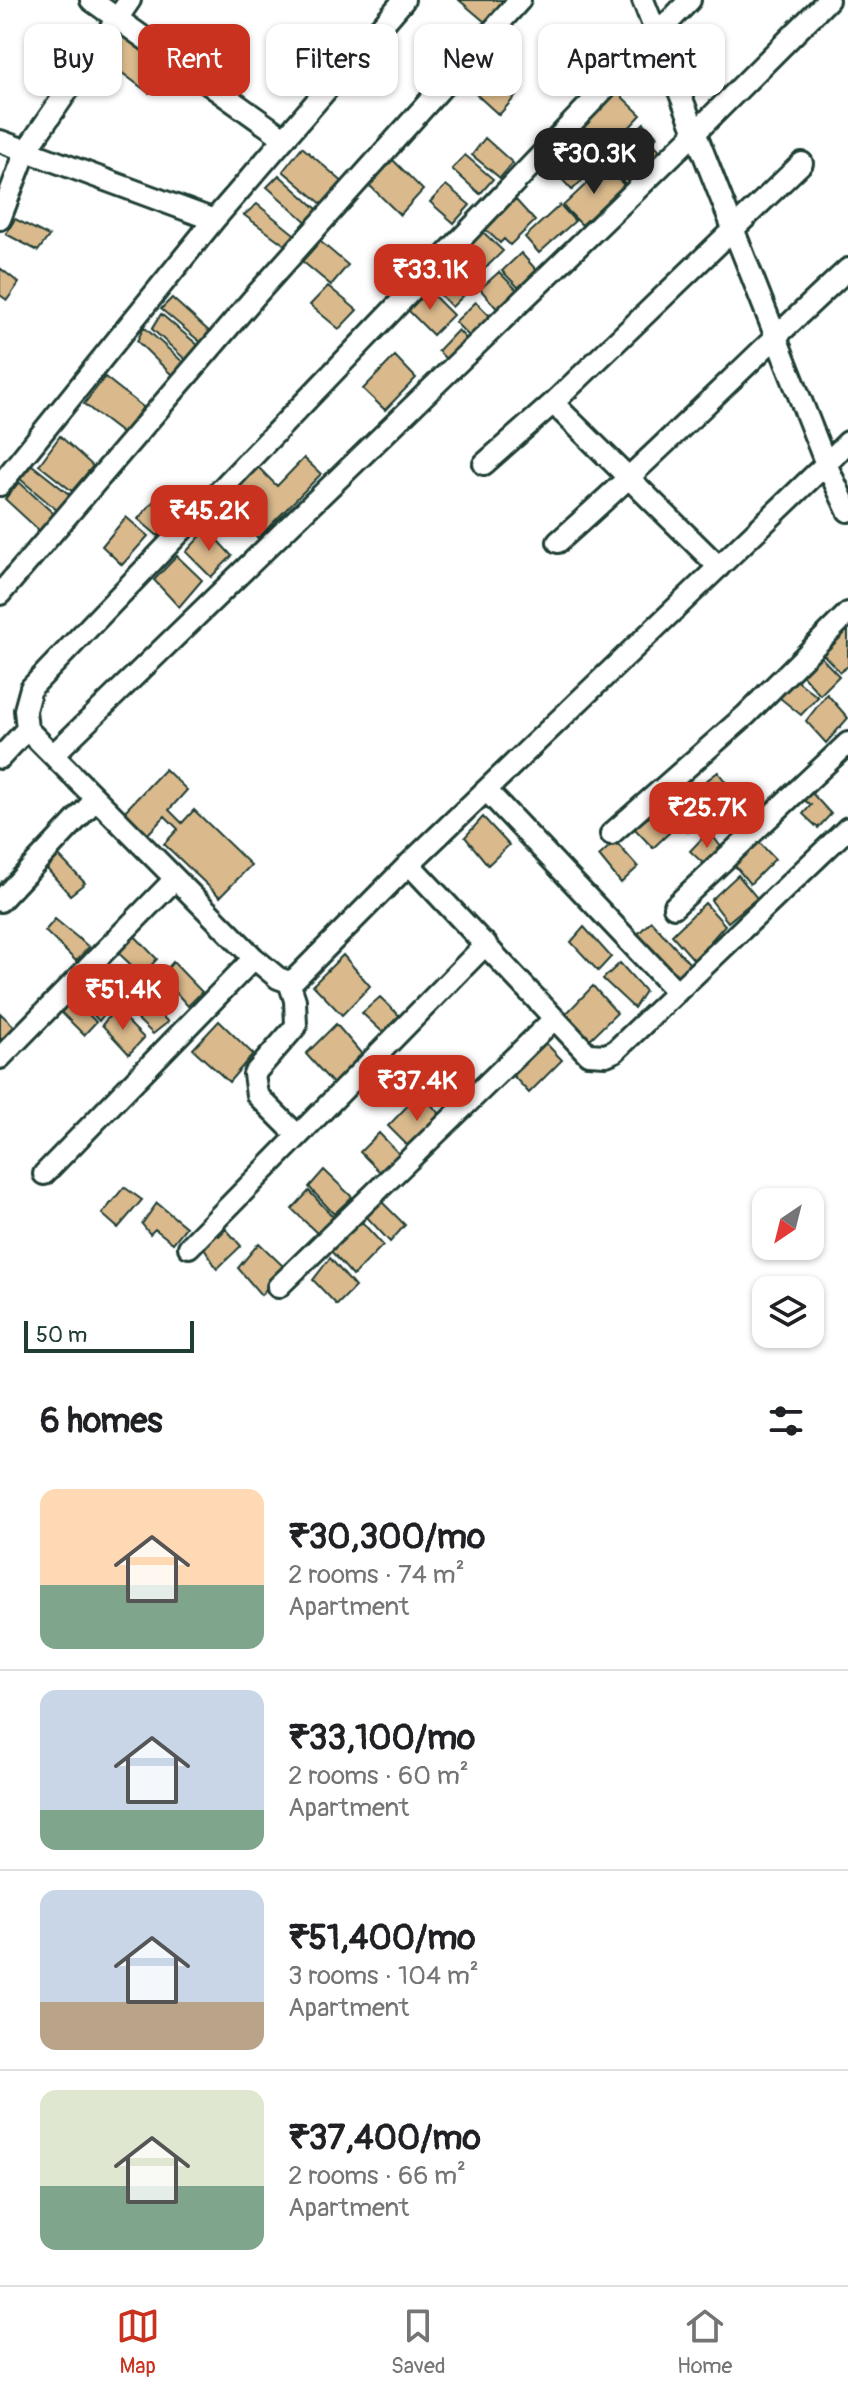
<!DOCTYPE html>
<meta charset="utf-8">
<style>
body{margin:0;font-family:Pangolin,sans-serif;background:#f2f2f2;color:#202124;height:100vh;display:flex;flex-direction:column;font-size:30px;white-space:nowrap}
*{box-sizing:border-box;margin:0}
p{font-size:26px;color:#757577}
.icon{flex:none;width:44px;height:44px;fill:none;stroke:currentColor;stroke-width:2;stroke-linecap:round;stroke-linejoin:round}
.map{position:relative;height:1373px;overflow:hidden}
.sheet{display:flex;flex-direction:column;background:#fff;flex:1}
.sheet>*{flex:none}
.guide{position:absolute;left:24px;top:24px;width:800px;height:72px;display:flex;gap:16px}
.needle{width:52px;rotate:215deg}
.tools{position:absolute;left:752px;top:1188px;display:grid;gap:16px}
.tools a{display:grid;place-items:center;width:72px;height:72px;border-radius:16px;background:#fff;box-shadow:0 2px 6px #0004;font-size:40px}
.scale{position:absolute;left:24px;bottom:20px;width:170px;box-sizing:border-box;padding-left:8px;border:4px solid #1f3d34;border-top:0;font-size:22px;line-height:28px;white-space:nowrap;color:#1f3d34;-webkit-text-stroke:6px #fff;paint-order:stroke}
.price{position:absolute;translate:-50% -68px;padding:0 18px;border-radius:16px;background:#c8321e;color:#fff;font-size:26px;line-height:52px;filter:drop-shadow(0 2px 4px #0008)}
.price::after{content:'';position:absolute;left:50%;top:48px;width:24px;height:18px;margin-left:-12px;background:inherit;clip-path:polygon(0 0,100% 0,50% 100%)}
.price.selected{background:#222;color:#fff}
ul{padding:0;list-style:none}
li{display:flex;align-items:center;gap:24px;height:200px;padding:0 40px}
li+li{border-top:2px solid #e0e0e0}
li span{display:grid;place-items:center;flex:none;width:224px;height:160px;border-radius:16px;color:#555}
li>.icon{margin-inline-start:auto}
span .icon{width:96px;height:96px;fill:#fffc;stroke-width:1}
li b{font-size:34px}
h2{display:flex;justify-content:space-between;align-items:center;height:96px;padding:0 40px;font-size:34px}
.chip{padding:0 28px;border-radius:16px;background:#fff;box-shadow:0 2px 6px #0004;font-size:28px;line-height:72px}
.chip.selected{background:#c8321e;color:#fff}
.dock{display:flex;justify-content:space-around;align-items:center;height:112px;border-top:2px solid #e0e0e0;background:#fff;font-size:22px;color:#757577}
.dock a{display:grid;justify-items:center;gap:4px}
.dock .selected{color:#c8321e}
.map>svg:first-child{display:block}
.building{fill:#daba8d;stroke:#1f3d34;stroke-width:2}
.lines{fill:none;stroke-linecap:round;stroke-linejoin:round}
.minor-casing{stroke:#1f3d34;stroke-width:26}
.minor{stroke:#fff;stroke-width:20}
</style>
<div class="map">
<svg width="848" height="1373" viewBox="0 0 848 1373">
<rect width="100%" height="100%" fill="#fff"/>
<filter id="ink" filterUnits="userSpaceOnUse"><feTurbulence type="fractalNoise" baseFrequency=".0125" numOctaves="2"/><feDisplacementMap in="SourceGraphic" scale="16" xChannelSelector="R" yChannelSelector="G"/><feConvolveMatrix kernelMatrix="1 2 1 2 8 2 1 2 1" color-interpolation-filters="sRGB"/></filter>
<g filter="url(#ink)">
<path class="building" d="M459 0H503L485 22Z
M124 31 171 66 149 93 105 60Z
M479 48 522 89 499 115 456 76Z
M617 92 641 115 608 150 583 127Z
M644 123 657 136 652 142 666 157 632 191 604 162Z
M578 130 605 159 572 190 545 161Z
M485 138 513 163 500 178 472 155Z
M302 147 345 184 324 206 283 171Z
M465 155 493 179 480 194 452 169Z
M389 156 423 190 400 215 366 182Z
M605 166 624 185 582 225 563 206Z
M279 175 318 210 310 225 267 187Z
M446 185 470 205 454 223 430 202Z
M515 199 535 221 510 245 504 239 500 243 484 228Z
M257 204 299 238 289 248 244 215Z
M560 205 575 221 539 253 525 237Z
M15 219 49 236 38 251 6 234Z
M483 232 503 251 473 280 454 261Z
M315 237 348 265 331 285 297 257Z
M521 253 539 273 521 290 502 271Z
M451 265 473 286 452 307 431 285Z
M0 268 19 283 7 300 0 295Z
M499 272 519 292 499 311 480 289Z
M328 286 357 310 339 329 310 305Z
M428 290 453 315 433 335 408 310Z
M172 298 212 334 204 345 161 309Z
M476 302 497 323 486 333 480 327 470 337 455 322Z
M161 314 199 346 188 362 152 329Z
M144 327 185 364 174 377 137 341Z
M458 330 472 345 452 365 438 351Z
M395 356 416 378 385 410 363 389Z
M105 377 143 407 123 434 84 404Z
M60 436 93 466 72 491 39 465Z
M304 458 321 474 258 538 219 500 255 464 277 486Z
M32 465 70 495 58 511 20 479Z
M19 482 55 515 42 533 5 499Z
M158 496 177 513 158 536 138 519Z
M126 517 148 536 122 565 102 546Z
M207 529 232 556 211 577 186 552Z
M177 556 202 580 179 607 154 580Z
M848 625V666L840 672 818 649Z
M815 651 839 676 820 695 798 670Z
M791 676 818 697 801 715 775 694Z
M827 694 848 718 826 743 806 721Z
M165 769 187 790 169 810 182 823 194 810 251 865 220 897 164 844 178 829 165 816 147 835 123 813Z
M718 772 733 792 720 808 702 784Z
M690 788 710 809 688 832 668 808Z
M811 792 831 814 818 828 803 814 811 805 802 799Z
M651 816 670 832 653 848 633 827Z
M483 817 509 845 488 865 465 837Z
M709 831 724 851 707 867 690 851Z
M756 839 775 859 750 884 731 861Z
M615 841 638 867 621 883 599 856Z
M58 855 85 883 70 895 47 869Z
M738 875 757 898 728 922 711 900Z
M705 903 725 925 694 960 672 935Z
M55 919 89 947 76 961 45 931Z
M651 921 690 964 677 980 635 937Z
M584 927 611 957 598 971 571 942Z
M129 930 157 959 142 975 113 948Z
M343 955 370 986 342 1015 313 985Z
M173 962 202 992 188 1006 161 976Z
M620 963 645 991 634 1008 603 979Z
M84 978 112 1004 99 1021 73 992Z
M593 986 617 1013 585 1044 560 1020Z
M138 993 168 1022 153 1034 125 1007Z
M69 994 96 1022 84 1035 56 1007Z
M380 997 405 1021 389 1038 362 1013Z
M115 1009 144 1038 129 1054 102 1025Z
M0 1013 18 1030 0 1045Z
M219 1021 253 1054 229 1082 193 1049Z
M336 1024 366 1059 335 1086 306 1054Z
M541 1038 562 1060 529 1093 508 1070Z
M420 1093 446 1120 415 1153 388 1126Z
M379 1133 405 1160 386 1178 360 1152Z
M324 1170 352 1197 334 1214 309 1187Z
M124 1187 142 1200 118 1228 102 1214Z
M309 1191 337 1221 322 1238 292 1209Z
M379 1199 405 1225 390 1242 365 1215Z
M157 1203 186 1227 173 1243 155 1229 150 1234 142 1224Z
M360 1220 383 1245 353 1276 331 1251Z
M226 1229 241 1246 217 1269 200 1241 211 1231 219 1236Z
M259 1243 285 1268 261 1295 238 1268Z
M330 1258 355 1287 337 1305 313 1280Z"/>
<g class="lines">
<g class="minor-casing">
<path id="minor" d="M91 0 284 138
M643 0 826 464 409 864 296 978 289 982 278 978 254 958 27 729 25 710 31 688 656 35 690 0
M0 141 214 220
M0 219 26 151 130 0
M553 403 719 567
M848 442 826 464 848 511
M484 464 553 403 802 163
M0 485 214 220 404 0
M558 542C658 454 750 359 848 269
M0 594 257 294 520 0
M53 755 696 132 828 0
M0 758 27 729
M486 790 677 992
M611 834 746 715 848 613
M409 864 588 1054 606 1055 615 1051 848 828
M0 901 95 800
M674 907 848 743
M289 982 295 1000 296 1026 254 1074 257 1095 298 1136
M0 1058 175 879
M44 1174 254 958
M189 1247 486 944
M278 1287 554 1019"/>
</g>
<use href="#minor" class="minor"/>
</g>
</g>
</svg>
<div class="tools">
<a><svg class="needle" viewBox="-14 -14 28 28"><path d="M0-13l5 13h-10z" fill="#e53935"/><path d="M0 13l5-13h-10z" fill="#757577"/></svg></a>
<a><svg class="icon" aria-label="layers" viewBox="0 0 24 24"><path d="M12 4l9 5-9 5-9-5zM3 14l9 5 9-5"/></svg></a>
</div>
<div class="scale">50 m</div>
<b class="price selected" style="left:594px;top:196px">₹30.3K</b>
<b class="price" style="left:430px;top:312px">₹33.1K</b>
<b class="price" style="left:209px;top:553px">₹45.2K</b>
<b class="price" style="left:707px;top:850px">₹25.7K</b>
<b class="price" style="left:123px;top:1032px">₹51.4K</b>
<b class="price" style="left:417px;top:1123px">₹37.4K</b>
<div class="guide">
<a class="chip">Buy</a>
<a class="chip selected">Rent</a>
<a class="chip">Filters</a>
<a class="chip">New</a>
<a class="chip">Apartment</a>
</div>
</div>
<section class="sheet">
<h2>6 homes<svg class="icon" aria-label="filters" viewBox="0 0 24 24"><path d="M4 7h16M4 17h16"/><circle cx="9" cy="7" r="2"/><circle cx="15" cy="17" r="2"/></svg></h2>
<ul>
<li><span style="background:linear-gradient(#ffd9b3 60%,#7fa58c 0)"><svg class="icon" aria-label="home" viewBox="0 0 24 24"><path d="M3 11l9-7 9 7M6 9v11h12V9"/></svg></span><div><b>₹30,300/mo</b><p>2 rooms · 74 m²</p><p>Apartment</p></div></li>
<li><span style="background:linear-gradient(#c9d6e8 75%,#7fa58c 0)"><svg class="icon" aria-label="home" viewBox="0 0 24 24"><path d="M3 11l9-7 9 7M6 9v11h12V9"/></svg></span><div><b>₹33,100/mo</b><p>2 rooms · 60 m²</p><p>Apartment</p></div></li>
<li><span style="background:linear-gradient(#c9d6e8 70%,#b9a48a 0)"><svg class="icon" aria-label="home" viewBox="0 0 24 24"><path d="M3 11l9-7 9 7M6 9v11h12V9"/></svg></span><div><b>₹51,400/mo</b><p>3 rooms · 104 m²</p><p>Apartment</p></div></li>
<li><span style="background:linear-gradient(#dfe7d0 60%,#7fa58c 0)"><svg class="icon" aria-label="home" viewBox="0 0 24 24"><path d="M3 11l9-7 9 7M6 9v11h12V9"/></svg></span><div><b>₹37,400/mo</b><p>2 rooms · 66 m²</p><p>Apartment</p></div></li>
</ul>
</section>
<nav class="dock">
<a class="selected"><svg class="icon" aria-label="map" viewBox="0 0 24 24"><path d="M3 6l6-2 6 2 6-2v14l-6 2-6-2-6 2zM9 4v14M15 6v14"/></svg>Map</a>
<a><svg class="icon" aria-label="saved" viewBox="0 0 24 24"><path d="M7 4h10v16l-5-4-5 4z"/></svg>Saved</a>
<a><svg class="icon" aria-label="home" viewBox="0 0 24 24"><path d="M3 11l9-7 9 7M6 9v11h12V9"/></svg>Home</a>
</nav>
